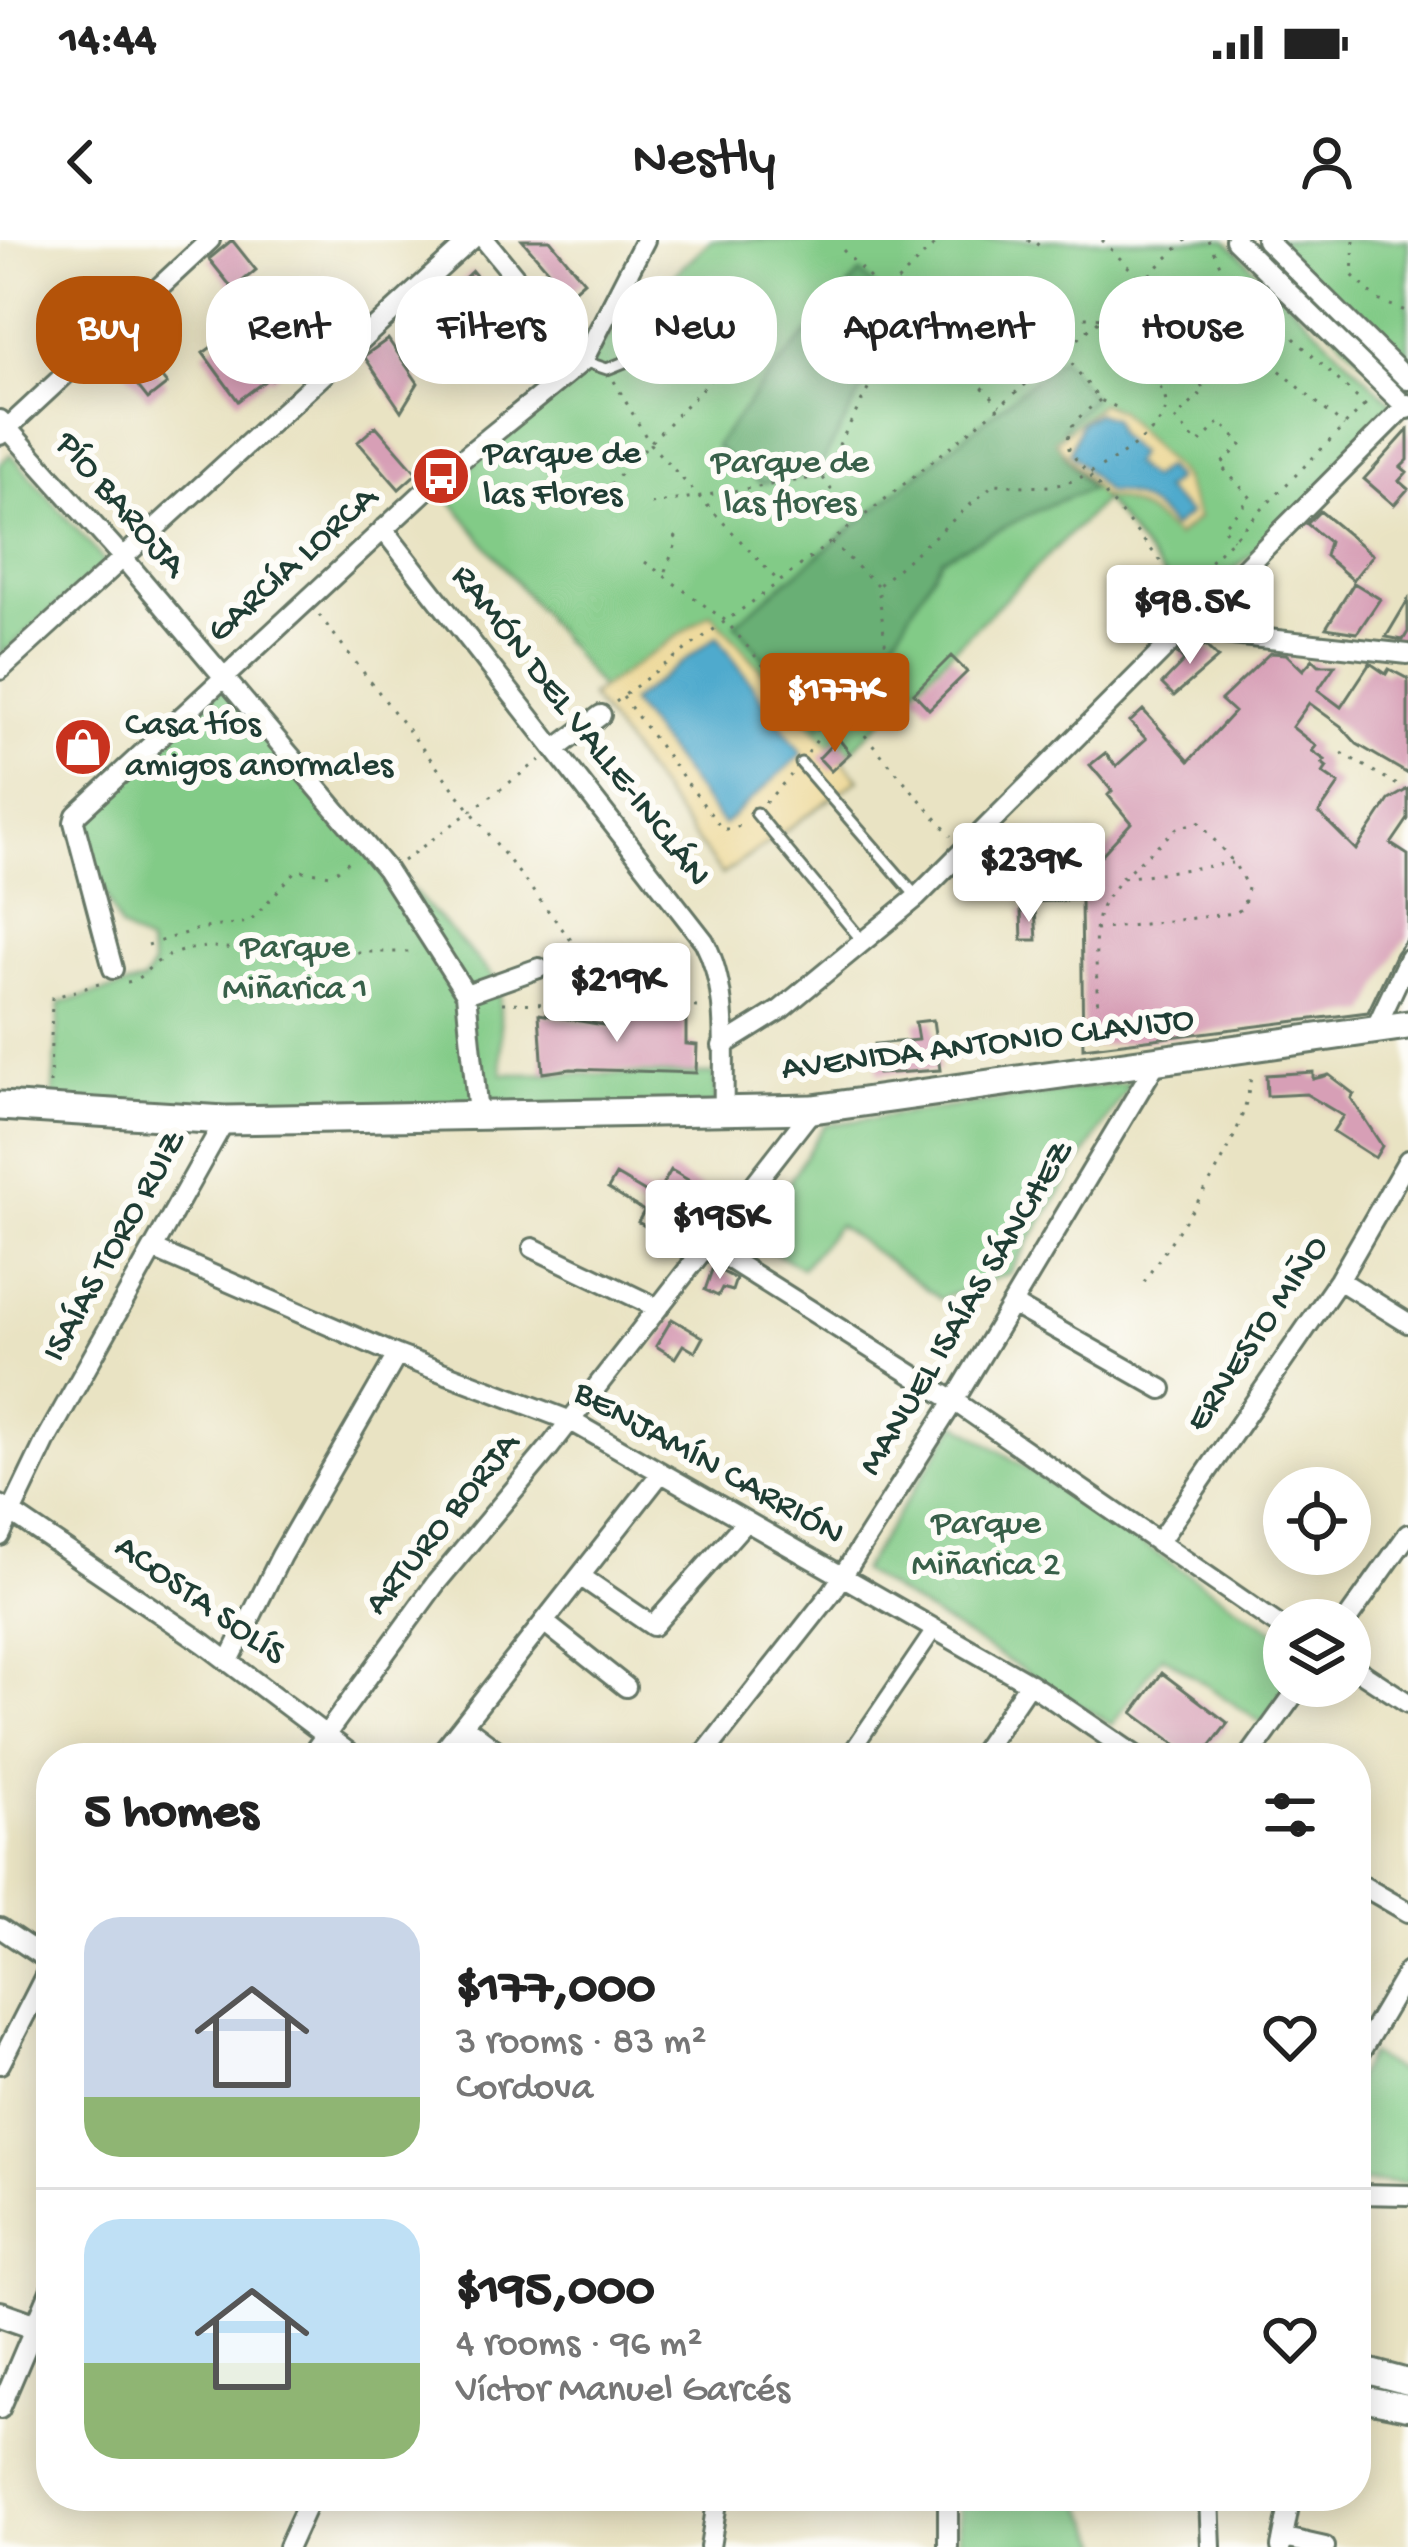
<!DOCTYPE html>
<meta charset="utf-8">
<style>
body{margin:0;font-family:"Gochi Hand",sans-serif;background:#f6f6f6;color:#222;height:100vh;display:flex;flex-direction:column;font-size:45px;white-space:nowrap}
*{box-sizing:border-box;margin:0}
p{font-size:39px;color:#767676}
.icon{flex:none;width:66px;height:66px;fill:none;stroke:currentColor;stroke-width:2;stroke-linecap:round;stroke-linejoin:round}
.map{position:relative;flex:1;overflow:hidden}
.side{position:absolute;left:36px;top:1503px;width:1335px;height:768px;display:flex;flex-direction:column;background:#fff;border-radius:48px;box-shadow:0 6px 30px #0003}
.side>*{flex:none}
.guide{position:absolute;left:36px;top:36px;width:1338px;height:108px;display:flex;gap:24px}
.controls{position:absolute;left:1263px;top:1227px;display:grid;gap:24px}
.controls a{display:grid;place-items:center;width:108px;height:108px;border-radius:50%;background:#fff;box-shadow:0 6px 30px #0003;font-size:60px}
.price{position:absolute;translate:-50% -102px;padding:0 27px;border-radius:12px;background:#fff;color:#222;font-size:39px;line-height:78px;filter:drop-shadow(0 3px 6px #0008)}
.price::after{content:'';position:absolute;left:50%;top:72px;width:36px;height:27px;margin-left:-18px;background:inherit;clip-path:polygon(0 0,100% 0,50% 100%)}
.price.on{background:#b45309;color:#fff}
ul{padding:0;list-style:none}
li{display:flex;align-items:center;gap:36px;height:300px;padding:0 48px}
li+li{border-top:3px solid #e0e0e0}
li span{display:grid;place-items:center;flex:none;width:336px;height:240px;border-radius:36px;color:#555}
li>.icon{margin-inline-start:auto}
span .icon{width:144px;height:144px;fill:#fffc;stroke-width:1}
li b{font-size:51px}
h2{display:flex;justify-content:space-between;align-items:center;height:144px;padding:0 48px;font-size:51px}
.pill{padding:0 42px;border-radius:48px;background:#fff;box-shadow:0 6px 30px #0003;font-size:42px;line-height:108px}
.pill.on{background:#b45309;color:#fff}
.status{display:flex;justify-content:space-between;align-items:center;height:84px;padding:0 60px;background:#fff;direction:ltr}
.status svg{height:33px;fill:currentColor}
header{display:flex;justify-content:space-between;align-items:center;height:156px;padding:0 48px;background:#fff;font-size:54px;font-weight:600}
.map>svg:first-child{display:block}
.green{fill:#82cb87;stroke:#50845e;stroke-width:3}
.forest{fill:#69af74;stroke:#447654;stroke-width:3}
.sand{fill:#eeda9e;stroke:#868c69;stroke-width:3}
.water{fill:#4faacd;stroke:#377480;stroke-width:3}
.building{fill:#d79fb6}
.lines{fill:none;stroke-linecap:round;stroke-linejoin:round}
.service-casing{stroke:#676;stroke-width:15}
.pedestrian-casing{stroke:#676;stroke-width:20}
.minor-casing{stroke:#676;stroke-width:24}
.tertiary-casing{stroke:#676;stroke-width:30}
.secondary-casing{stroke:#676;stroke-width:33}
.path{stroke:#676;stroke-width:3;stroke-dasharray:3 9;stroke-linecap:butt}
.service{stroke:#fff;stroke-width:9}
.pedestrian{stroke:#fff;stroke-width:14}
.minor{stroke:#fff;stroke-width:18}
.tertiary{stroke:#fff;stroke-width:24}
.secondary{stroke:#fff;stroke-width:27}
.labels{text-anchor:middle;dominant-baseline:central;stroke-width:12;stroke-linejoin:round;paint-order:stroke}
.poi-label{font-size:36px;fill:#1f3d34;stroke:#fdfcf7;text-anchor:start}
.park-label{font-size:36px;fill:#386049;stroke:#fdfcf7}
.street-label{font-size:36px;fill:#1f3d34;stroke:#fdfcf7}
</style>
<div class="status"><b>14:44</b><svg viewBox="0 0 49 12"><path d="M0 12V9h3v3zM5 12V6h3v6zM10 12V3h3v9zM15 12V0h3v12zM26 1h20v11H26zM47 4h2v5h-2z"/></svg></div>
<header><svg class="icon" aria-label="back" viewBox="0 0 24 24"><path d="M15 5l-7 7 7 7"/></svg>Nestly<svg class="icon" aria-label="person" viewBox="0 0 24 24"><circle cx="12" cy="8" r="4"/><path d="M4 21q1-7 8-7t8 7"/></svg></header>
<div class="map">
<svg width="1408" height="2307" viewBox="0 0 1408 2307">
<rect width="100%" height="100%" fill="#fdfcf7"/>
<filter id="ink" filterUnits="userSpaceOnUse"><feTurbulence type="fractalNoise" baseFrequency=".00833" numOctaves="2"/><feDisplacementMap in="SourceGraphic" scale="24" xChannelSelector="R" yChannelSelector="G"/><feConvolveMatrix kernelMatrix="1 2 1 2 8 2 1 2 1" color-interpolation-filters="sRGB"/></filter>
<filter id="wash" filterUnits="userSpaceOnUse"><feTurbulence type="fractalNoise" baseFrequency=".004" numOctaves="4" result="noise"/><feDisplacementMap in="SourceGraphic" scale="48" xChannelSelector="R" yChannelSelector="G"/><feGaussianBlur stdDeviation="2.7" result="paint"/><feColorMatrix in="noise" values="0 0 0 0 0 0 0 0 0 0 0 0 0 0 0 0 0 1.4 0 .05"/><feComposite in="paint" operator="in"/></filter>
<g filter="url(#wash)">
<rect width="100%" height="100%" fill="#e9e3c3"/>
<path class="green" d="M711 0H1225L1396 167 1300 272 1190 368 1104 260 842 520 627 481 444 252Z
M1274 0H1408V132Z
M1274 19 1408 147 1403 160 1267 27Z
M11 214 106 323 0 416V224Z
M222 446 499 743 502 834H715L716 866 382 873 52 863 60 763 143 742 153 726 148 705 120 688 75 581Z
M1131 842 1009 1033 940 1059 838 985 802 1028 752 1000 825 885Z
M957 1183 1284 1397 1286 1446 1262 1483 1162 1415 1112 1485 861 1331Z
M1370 1814 1408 1838V1943L1356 1942V1838Z
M958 2256H1078L1105 2307 960 2306Z"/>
<path class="forest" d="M861 33 902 77 815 236 760 243 715 206 765 141Z
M1061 118 1093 158 1064 188 1063 213 1090 249 1051 264 942 318 872 437 820 487 735 383Z"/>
<path class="sand" d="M1101 163 1118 170 1182 237 1198 278 1176 297C1153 275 1134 260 1101 257L1055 201Z
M711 373 859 539 722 635 590 456Z"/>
<path class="water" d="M1096 173 1112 178 1117 194 1137 213 1132 224 1150 239 1164 227 1175 239 1163 250 1189 274 1172 288C1156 267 1132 251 1106 252L1070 212 1081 183Z
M717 396 802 514 723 585 630 462Z"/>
<g id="blocks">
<path class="building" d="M232 0 256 30 233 49 209 19Z
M522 0H550L584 41 562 60 547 43 554 37Z
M472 31 511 76 516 71 552 106 535 124 481 71 453 95 467 110 446 131 408 92Z
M255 93 261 99 264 95 292 121 272 140 270 137 238 161 203 113 227 96 237 110Z
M128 95 167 144 148 159 110 111Z
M388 99 418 143 401 171 364 116Z
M376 186 417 233 399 249 358 202Z
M1408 190V220L1401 227 1407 232 1399 241 1408 249 1394 265 1364 239Z
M1320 271 1373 315 1353 340 1325 316 1329 302 1307 284Z
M1354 343 1380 359 1357 393 1326 388Z
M1408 360V392L1403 400 1386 397Z
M1188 404 1206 406 1218 418 1174 456 1162 444 1184 421 1178 414Z
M1270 413 1286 414 1303 430 1313 419 1319 425H1335L1318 450 1341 467 1370 423 1386 434 1389 429 1408 439V534L1357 504 1341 486 1309 463 1292 487 1316 506 1312 511 1325 520 1322 523 1327 527 1323 533 1339 544 1319 573 1356 610 1389 560 1408 549V579L1391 604 1408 615V697L1396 713 1368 772 1083 808 1081 660 1031 662 1030 634H1084L1131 583 1108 555 1112 551 1090 525 1105 513 1116 526 1146 499 1130 482 1143 470 1189 521 1234 472 1221 460Z
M951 416 967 432 929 469 914 453Z
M838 498 850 513 831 531 819 518Z
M1021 670H1035L1037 700H1022Z
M539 774 615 787V774L686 778V804L697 805 696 833 571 829 543 833Z
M933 780 940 830 878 834 875 804 918 800 915 782Z
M1313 832V839L1329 835 1354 854 1351 858 1382 906 1375 918 1333 891 1343 876 1306 854 1267 856 1266 835Z
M671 930 702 948 681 988 675 985 668 1000 638 982 644 971 608 949 616 935 652 956 654 951 658 953Z
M713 1027 736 1039 732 1051 722 1048 718 1056 705 1050Z
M672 1079 703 1097 695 1112 683 1105 675 1118 656 1106Z
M1162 1433 1228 1483 1201 1518H1194L1133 1473Z"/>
</g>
</g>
<g filter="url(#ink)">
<use href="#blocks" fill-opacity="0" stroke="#676" stroke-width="3"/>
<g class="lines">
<g class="service-casing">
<path id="service" d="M583 121 607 129 685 98
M801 523 917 657
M756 573 864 703"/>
</g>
<g class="pedestrian-casing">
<path id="pedestrian" d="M847 1518 934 1390"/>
</g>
<g class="minor-casing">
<path id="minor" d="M485 0 583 121
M1235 0 1408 169
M1266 0 1408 140
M0 180 124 319 386 629 466 754 478 874
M0 195 210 0
M383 289 704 701C731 752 722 815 724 872
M1185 390 1408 414
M0 430 471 0
M557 508 601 475
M113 729 74 582 76 575 441 236 583 121 645 0
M466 754 539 728
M1375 789 1408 719
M722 806 780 770 917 657 1408 164
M707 1005 954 1161 1284 1389
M533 1008 658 1068
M153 1009 397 1115 571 1181 1029 1443 1139 1518
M1339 1040 1408 1083
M1012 1064 1162 1149
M0 1265 205 1404 356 1518
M0 1296 45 1202 225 880
M1158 1303 1339 1040 1408 920
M580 1336 653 1386 746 1281
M1347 1380 1408 1294
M544 1382 626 1447
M229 1421 281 1316 397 1115
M1350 1425 1408 1463
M463 1485 507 1518
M309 1518 436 1343 549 1208 813 869
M437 1518 661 1233
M701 1518 833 1351 954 1161 1156 823
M978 1518 1029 1443
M1248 1518 1300 1446
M1356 1642 1408 1672
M0 1688 51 1722
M1356 1819 1408 1731
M0 1824 51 1724
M1356 1954 1408 1955
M0 2169 51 2049
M1209 2256 1211 2307
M1285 2298 1325 2307
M288 2307 311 2256
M710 2307 718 2256
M948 2307V2256
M1281 2307 1291 2256"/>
</g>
<g class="tertiary-casing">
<path id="tertiary" d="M0 2074 51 2092
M1356 2128 1408 2142
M1356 2157 1408 2167"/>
</g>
<g class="secondary-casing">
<path id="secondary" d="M0 866 225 880 813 869 1408 785"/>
</g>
<path class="path" d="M1028 0 1035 7 1041 0
M1102 0 1184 84 1162 105 1205 150 1175 179 1198 204 1220 182 1242 204 1220 225 1251 258 1222 287 1233 299
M1208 0 1223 31 1371 171
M1354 0 1352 35 1378 60 1408 72
M843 10 905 75
M889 50 939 0
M941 69 1105 78 1271 123 1344 186
M940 105 1000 165
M1064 114 1100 160 1121 169
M614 141 650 204 778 341
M1100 160C1082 175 1062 186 1070 212L1189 355
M822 237 906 77 932 68
M823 238 852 279
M651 264 820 237
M585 271 730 119
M831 302 877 345
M645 322 726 381 820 493
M665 331 678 299 668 292
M1185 347 1364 166
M319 375 622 766
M623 457 722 589H734L745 582
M616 462C668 420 725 383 779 342 919 234 1058 123 1186 0
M857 486 951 596
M808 513 821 494 889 433 878 346 994 244C1018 245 1046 250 1069 242 1094 234 1171 190 1166 162 1161 138 1121 99 1105 78
M1342 513 1408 551
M765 563 791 535
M403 621 540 520
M1123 638 1232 623
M1095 690 1235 673 1243 668 1248 648 1234 623 1199 582 1177 588 1121 638 1100 669 1095 690 1099 805
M148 705 198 689 249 682 297 630 331 635 352 619
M127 742C142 740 146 728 159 721 185 705 218 704 246 712H417
M502 763 703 767
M50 844 52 758 99 744
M1144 1042C1183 980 1245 907 1251 834"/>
<use href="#service" class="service"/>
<use href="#pedestrian" class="pedestrian"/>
<use href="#minor" class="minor"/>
<use href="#tertiary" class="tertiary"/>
<use href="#secondary" class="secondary"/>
</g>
</g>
<defs>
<g id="bus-disc" transform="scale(3)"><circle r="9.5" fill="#c8321e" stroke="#fdfcf7"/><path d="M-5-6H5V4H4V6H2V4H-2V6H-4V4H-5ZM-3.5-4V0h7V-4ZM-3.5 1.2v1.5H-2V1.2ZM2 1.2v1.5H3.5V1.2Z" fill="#fff"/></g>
<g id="shop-disc" transform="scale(3)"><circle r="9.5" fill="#c8321e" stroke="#fdfcf7"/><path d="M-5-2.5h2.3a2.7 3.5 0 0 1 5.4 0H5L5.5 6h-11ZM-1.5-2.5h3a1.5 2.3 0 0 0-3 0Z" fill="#fff"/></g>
</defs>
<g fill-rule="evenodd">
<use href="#bus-disc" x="441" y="236"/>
<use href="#shop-disc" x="83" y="507"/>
</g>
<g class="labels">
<g class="poi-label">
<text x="483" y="215">Parque de<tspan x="483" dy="41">las Flores</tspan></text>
<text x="125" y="486">Casa tíos<tspan x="125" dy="41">amigos anormales</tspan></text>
</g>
<g class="park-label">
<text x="790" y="224">Parque de<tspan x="790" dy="41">las flores</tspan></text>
<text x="295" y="709">Parque<tspan x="295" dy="41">Miñarica 1</tspan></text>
<text x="986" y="1285">Parque<tspan x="986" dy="41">Miñarica 2</tspan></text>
</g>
<g class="street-label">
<text transform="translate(119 266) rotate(49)">PÍO BAROJA</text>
<text transform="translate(294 326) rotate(-42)">GARCÍA LORCA</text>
<text transform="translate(579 487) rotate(52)">RAMÓN DEL VALLE-INCLÁN</text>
<text transform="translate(988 806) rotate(-7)">AVENIDA ANTONIO CLAVIJO</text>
<text transform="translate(116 1007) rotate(-61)">ISAÍAS TORO RUIZ</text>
<text transform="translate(968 1069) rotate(-59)">MANUEL ISAÍAS SÁNCHEZ</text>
<text transform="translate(1259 1095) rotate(-56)">ERNESTO MIÑO</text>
<text transform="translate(708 1225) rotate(29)">BENJAMÍN CARRIÓN</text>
<text transform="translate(444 1285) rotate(-51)">ARTURO BORJA</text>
<text transform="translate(199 1362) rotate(35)">ACOSTA SOLÍS</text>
</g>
</g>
</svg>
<div class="controls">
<a><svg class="icon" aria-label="locate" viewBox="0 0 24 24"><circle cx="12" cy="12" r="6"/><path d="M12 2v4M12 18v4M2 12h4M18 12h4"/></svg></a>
<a><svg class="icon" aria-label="layers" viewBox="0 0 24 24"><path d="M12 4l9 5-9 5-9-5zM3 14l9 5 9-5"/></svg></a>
</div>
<b class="price" style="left:1190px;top:427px">$98.5K</b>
<b class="price on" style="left:835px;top:515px">$177K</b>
<b class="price" style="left:1029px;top:685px">$239K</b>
<b class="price" style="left:617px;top:805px">$219K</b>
<b class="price" style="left:720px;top:1042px">$195K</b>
<div class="guide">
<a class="pill on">Buy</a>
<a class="pill">Rent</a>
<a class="pill">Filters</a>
<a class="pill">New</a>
<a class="pill">Apartment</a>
<a class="pill">House</a>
</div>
<section class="side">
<h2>5 homes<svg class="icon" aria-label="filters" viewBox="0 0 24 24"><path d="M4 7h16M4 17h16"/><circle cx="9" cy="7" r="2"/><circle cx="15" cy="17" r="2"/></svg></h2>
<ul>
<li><span style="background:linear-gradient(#c9d6e8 75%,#8fb573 0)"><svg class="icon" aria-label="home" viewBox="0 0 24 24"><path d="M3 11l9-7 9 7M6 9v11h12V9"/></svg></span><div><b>$177,000</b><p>3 rooms · 83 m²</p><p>Cordova</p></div><svg class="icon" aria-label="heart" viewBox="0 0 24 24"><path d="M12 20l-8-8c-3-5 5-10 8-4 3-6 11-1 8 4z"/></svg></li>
<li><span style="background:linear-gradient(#bfe0f5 60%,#8fb573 0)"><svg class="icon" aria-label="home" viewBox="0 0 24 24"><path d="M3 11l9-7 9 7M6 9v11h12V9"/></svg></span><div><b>$195,000</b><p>4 rooms · 96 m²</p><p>Víctor Manuel Garcés</p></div><svg class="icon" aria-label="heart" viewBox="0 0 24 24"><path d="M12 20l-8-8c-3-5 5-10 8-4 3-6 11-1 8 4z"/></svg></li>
</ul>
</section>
</div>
